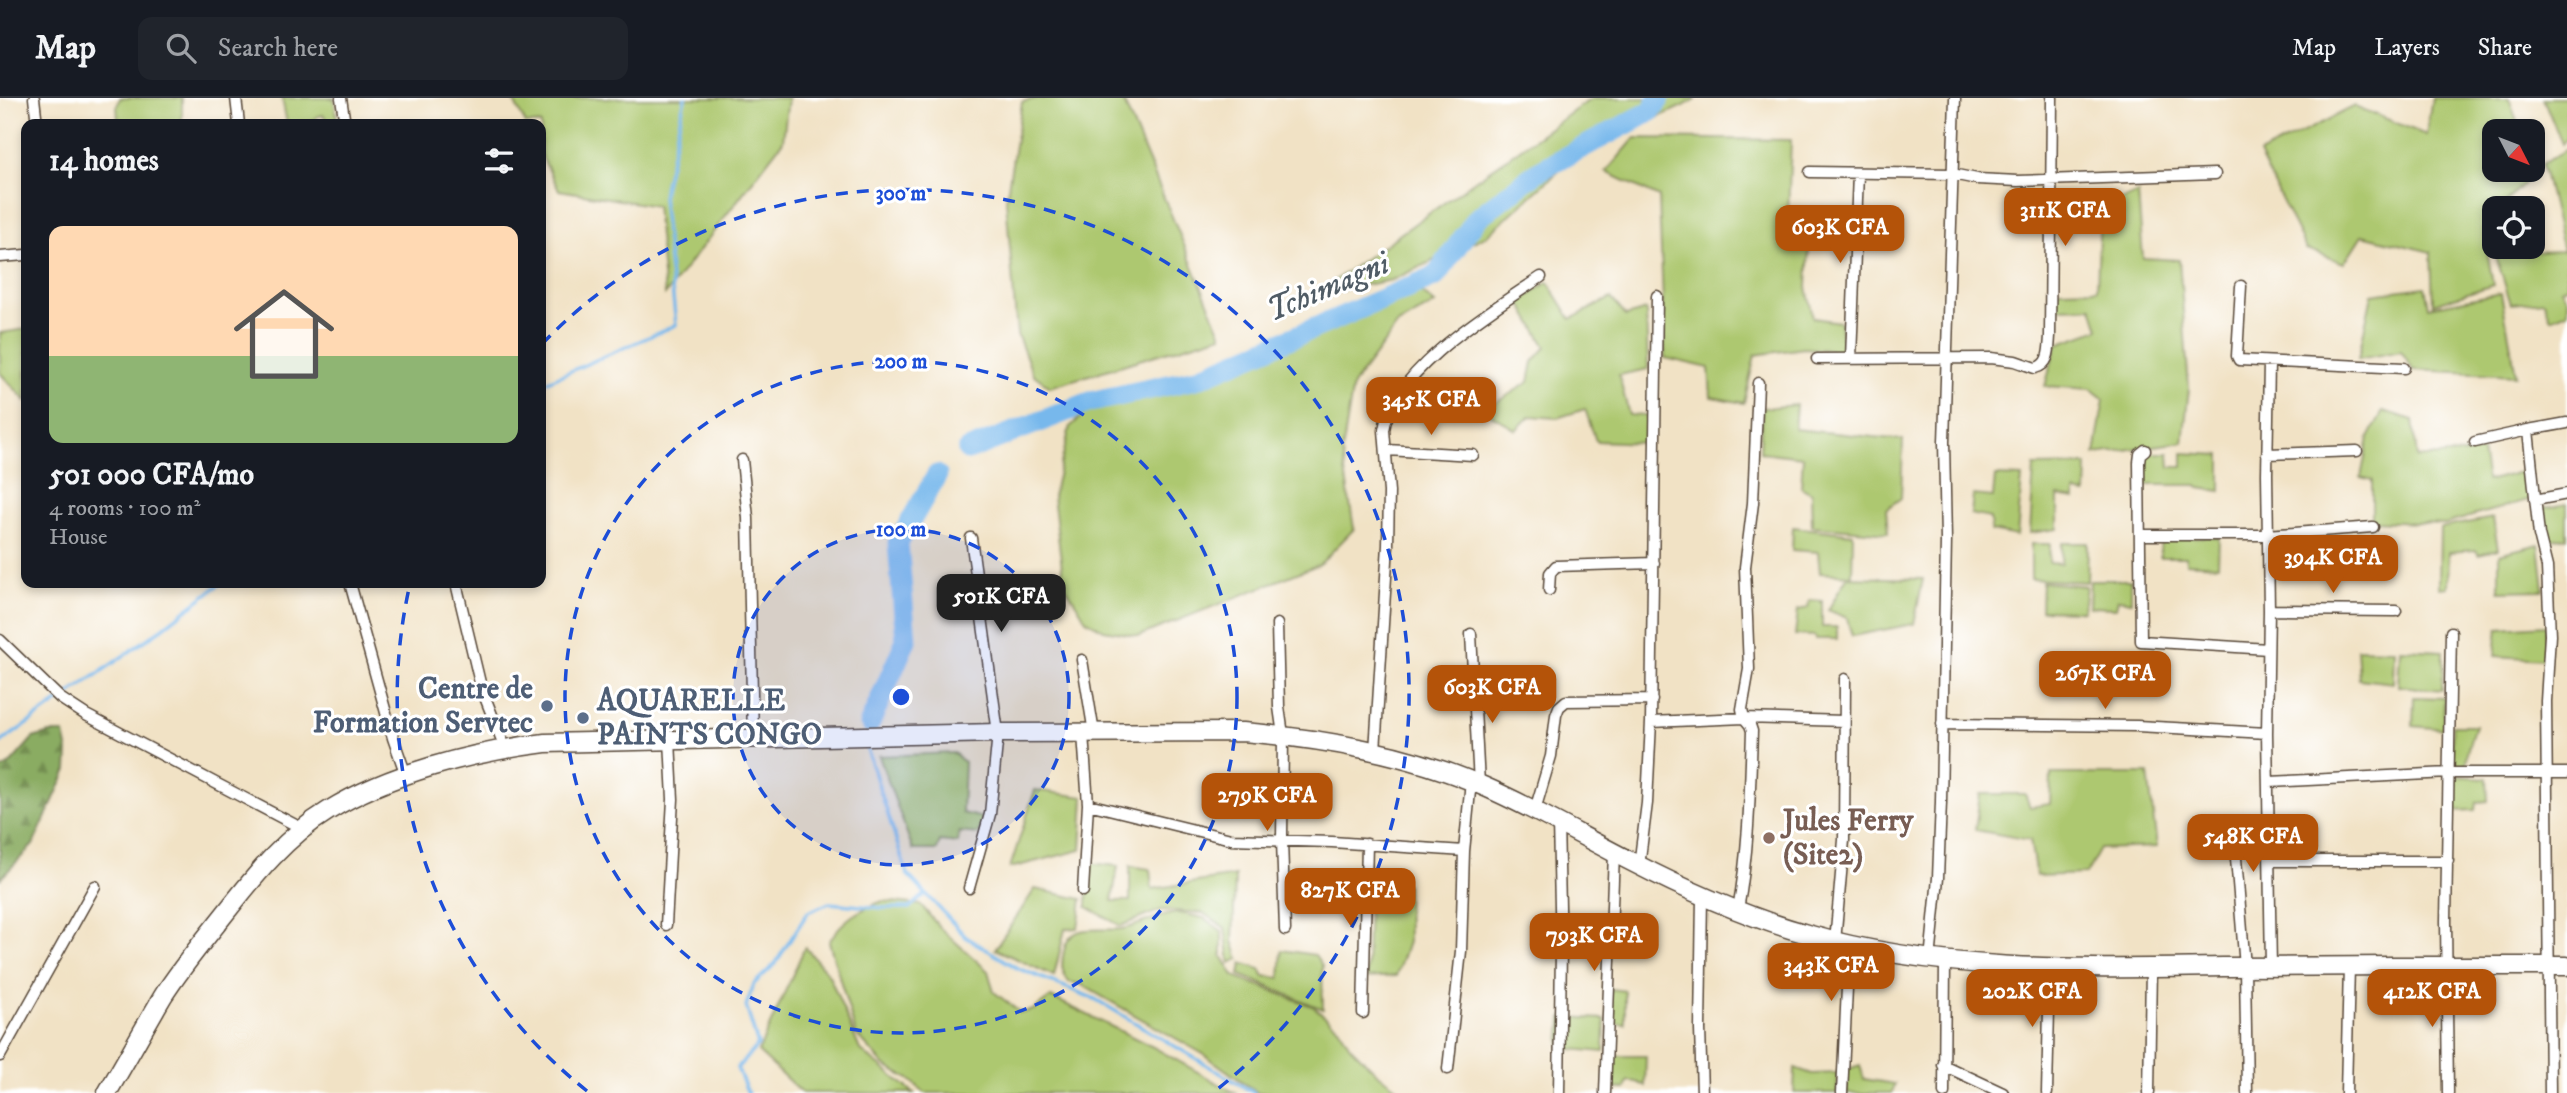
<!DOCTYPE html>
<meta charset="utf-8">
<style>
body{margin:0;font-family:"IM FELL DW Pica",serif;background:#20242c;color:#f1f3f6;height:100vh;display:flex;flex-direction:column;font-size:26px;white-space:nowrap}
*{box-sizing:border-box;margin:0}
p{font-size:23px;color:#9ea1a6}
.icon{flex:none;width:38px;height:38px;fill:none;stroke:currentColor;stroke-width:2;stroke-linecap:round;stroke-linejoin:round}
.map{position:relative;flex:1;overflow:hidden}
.side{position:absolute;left:21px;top:21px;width:525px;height:469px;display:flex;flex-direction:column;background:#171b24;border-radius:14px;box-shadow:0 4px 10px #0003}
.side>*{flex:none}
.needle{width:46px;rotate:132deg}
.tools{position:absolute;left:2482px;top:21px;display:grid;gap:14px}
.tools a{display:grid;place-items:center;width:63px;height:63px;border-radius:14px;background:#171b24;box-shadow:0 4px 10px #0003;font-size:35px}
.price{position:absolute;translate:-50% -60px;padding:0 16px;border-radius:14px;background:#b45309;color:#fff;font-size:23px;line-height:46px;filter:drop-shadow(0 2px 4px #0008)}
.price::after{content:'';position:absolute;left:50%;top:42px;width:21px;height:16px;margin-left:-10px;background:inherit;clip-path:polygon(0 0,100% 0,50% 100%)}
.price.selected{background:#222;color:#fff}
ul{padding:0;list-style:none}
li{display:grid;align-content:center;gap:14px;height:371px;padding:0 28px}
li span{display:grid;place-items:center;height:217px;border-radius:14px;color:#555}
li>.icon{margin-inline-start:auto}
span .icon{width:126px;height:126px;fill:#fffc;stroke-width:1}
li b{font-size:30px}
h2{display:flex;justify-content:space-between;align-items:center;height:84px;padding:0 28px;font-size:30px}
header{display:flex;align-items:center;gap:42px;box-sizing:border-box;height:98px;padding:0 35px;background:#171b24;border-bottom:2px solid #363941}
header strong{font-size:33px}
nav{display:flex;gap:38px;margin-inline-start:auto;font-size:24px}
.search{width:490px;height:63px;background:#20242c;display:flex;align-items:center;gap:18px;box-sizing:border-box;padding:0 24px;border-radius:14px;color:#9ea1a6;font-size:26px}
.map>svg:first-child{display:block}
.green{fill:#adc86f;stroke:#747946;stroke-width:2}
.forest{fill:url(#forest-firs);stroke:#626b40;stroke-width:2}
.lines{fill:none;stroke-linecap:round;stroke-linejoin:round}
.stream{stroke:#77b8ec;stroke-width:3.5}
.river{stroke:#77b8ec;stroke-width:21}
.street-casing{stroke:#564637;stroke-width:13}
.highway-casing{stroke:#564637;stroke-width:21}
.street{stroke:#fff;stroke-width:10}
.highway{stroke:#fff;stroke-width:18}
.ring{fill:none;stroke:#1d4ed8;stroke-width:3.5;stroke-dasharray:12 9}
.service-dot{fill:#5c6f8a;stroke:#fff;stroke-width:2.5}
.education-dot{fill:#8d6e63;stroke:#fff;stroke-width:2.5}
.labels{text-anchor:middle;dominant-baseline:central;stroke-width:6;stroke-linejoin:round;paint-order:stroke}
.service-label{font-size:30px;font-weight:bold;fill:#4e5e75;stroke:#fff;text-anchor:end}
.education-label{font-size:30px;font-weight:bold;fill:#785e54;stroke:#fff;text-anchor:start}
.water-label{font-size:32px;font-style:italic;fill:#505c66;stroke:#fff}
.centre{fill:#1d4ed8;stroke:#fff;stroke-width:3.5}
.ring-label{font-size:21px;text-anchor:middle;font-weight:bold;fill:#1d4ed8;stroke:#fff;stroke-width:6;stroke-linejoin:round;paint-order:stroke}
</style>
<header>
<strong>Map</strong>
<div class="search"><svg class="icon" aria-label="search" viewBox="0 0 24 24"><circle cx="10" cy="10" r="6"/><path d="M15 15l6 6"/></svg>Search here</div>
<nav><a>Map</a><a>Layers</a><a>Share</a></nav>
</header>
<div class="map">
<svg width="2567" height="995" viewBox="0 0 2567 995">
<defs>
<pattern id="forest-firs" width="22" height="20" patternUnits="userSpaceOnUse" patternTransform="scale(1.75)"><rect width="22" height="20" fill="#8aac62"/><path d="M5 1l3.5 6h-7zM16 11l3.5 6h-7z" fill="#728c50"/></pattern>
</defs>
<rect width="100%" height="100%" fill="#fff"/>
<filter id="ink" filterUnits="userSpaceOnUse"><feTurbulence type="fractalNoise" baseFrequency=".0143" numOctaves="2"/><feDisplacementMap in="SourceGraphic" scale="14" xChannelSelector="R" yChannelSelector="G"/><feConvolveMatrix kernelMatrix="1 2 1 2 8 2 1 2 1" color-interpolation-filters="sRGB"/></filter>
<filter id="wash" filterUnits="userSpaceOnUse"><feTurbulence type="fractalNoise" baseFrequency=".00686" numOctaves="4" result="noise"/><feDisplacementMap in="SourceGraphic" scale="28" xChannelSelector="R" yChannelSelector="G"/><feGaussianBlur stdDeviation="1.57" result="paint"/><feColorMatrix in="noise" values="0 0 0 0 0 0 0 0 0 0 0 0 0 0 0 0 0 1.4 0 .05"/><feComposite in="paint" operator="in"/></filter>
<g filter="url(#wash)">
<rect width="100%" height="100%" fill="#f1e2c5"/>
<path class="green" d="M120 0H182V26H129L128 24 118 21 117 8Z
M282 0H334L337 23H328L323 17 316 19 314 22 287 26Z
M512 0H788L783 43 665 197 656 108 559 92 541 57V26H526Z
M1038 0H1122L1222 237 1050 289 1033 276 1017 236 1006 102 1022 4Z
M1592 0H1695L1696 2 1578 56 1486 138 1392 182 1349 190 1293 212Z
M2432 0H2509L2520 33H2494V72L2532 70 2534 75 2500 110H2494V117L2483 128 2493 187 2433 206 2431 154 2362 137 2344 165 2306 151 2259 56 2355 8 2426 37Z
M2543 0H2567V41L2562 46Z
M1635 40 1791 42 1788 116 1810 127 1807 189 1813 220 1840 224 1843 253 1804 250 1755 257 1744 305 1711 299 1709 270 1665 260 1659 99 1606 74Z
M2567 51V188L2561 191 2567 201V214L2551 221 2544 203 2511 206 2495 155 2563 153 2542 66Z
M2138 95 2143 160 2179 162 2189 290 2183 344 2095 356 2104 301 2091 291 2045 288 2057 246 2099 231 2092 209 2056 210 2058 192 2097 191 2100 112Z
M1548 184 1571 221 1611 200 1626 218 1646 212 1648 271 1619 277 1629 317 1648 318 1645 345 1596 343 1585 311 1557 320 1530 318 1516 332 1484 312 1529 284 1533 264 1546 249 1520 204Z
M2425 189 2429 209 2501 195 2516 277 2413 272 2401 253 2358 261 2372 196Z
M1420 193 1435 206 1398 226 1353 287 1342 354 1354 431 1320 466 1139 538 1104 532 1086 522 1064 486 1053 398 1070 329 1087 313 1223 268Z
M26 231V303L0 275V235Z
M1796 307 1794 331 1903 342 1901 400 1886 411 1888 435 1812 428 1811 395 1801 389 1803 359 1760 354 1762 310Z
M2383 313 2413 322 2417 360 2482 354 2487 383 2524 373 2531 401 2445 426 2372 423V382L2361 379 2369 340Z
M2144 355H2169L2170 369H2183V355L2221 357V393L2199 390 2196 387H2141Z
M2087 367 2086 396 2075 394V401L2058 398V431L2030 435 2034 368Z
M1995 378 2022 379 2017 438 1991 433 1990 420 1971 416 1973 397 1993 399Z
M2567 406V439L2546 443 2540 411Z
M2493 420 2498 451 2479 456 2476 452 2449 454 2448 489 2439 490 2440 430Z
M1793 429 1853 436 1852 477 1820 475 1818 454 1792 452Z
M2161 439H2219L2218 467 2186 465V459H2160Z
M2062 445H2088L2087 484 2031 481V446H2050L2049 465 2061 466Z
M2539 446 2544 492 2499 493V456Z
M1847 479 1923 481 1914 526 1852 538 1847 520 1828 512Z
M2090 482H2131V503L2118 501 2116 510 2089 509Z
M2042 484 2086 488 2083 513 2041 512Z
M1809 502 1822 503V529H1837V541H1816L1815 538 1795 537 1798 512 1808 510Z
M2546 527 2544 561 2495 558 2498 530Z
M2357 551 2394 552 2393 585 2359 581Z
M2400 551 2443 553 2442 592 2398 588Z
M2414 599 2444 600 2443 631 2413 628Z
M2452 627H2475L2467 654 2466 666 2453 672Z
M954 655 964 664 962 715 983 720 978 736 959 734 958 745 940 743 937 752H913L879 658Z
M2051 676H2148L2157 749 2100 751 2086 776 2036 778 2030 742 1975 732 1980 696H2025L2030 709 2050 706Z
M2452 678 2487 680 2488 703 2477 704 2476 712 2451 713Z
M1035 692 1084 699 1081 752 1010 770Z
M1088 765 1118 768 1112 803H1130V768L1150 771 1152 791 1235 778 1233 843 1239 861 1230 865 1225 830 1203 815 1161 812 1121 828 1087 809Z
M1407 787 1408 844 1396 878 1367 880 1369 788Z
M1035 791 1082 801 1078 830 1065 831 1054 878 995 851Z
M883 803 921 807 940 830 988 873 994 894 1021 915 1033 912 1051 899 1153 949 1235 995H925L909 981 885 968 856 936 829 844C841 822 860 811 883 803Z
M1179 815 1204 820 1222 833V858L1234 878 1314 909 1339 930 1350 948 1377 975 1404 995H1258L1205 957 1080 886 1069 884C1061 873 1061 866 1064 853 1070 821 1102 836 1127 830 1145 825 1160 816 1179 815Z
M805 849 829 877 860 952 914 995H802L758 954Z
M1282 852 1315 857 1322 867 1323 911 1240 877 1242 865 1260 871 1264 878 1280 880Z
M1610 891 1625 893V926H1609Z
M1562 919 1605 921 1604 954 1560 950Z
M1609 958H1646L1645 988 1637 984 1628 983 1625 991 1608 990Z
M1860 967 1864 981 1895 986 1892 995H1847L1848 971Z
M1795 970 1812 976 1838 975 1837 995H1794Z"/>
<path class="forest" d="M50 635H64L68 653 67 672 33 747 0 781V672L10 666 33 640Z"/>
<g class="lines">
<path class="stream" d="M541 286 676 227 662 99 685 0
M0 645 160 532 221 485
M927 797 966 839 1017 870 1095 901 1254 995
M748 995 737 970 758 947 746 908 754 886 775 866 808 814 829 805 883 810H909L926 796 907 776 867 651"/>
<path class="river" d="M968 352 1090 304 1196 281 1436 178 1477 120 1537 74 1651 13 1660 0
M870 625 906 542 898 445 937 377"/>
</g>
</g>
<g filter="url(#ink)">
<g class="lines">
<g class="street-casing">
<path id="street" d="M34 0 37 26
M236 0 239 26
M341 0 345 26
M1810 74 1952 76 1977 81 2018 83 2215 76
M0 159 26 157
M2241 188 2237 258 2239 262 2404 270
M1817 261 1991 260 2015 263 2035 270C2050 267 2049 251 2050 238L2052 0
M1851 261 1858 75
M2269 265 2267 376 2269 512 2267 635 2271 869
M2475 344 2528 332
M1387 352 1473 357
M2145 352 2140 356 2139 364 2141 543 2268 551
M2267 356 2357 353
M742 362 748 420 753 639
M2535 402 2567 396
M2140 437H2267L2373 429
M350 485 393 640 406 677
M456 485 481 589 505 650
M1549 492 1550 475 1556 468 1654 465
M2269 512 2396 513
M1277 526 1279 609 1283 637 1282 742 1285 832
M1471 536 1479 686
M0 542 60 600 86 617 303 731
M1082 562 1094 635
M1651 624 1744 620 1844 623
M1942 626 2137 628 2267 635
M1375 653 1388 447 1389 394 1384 332C1392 272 1494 211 1541 179
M2269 684 2449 675H2567
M1088 706 1231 741 1332 744 1464 753
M1535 712 1551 658 1556 617 1559 609 1566 603 1652 602
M1558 725 1561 851 1559 995
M2200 732 2232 738 2235 748 2245 869 2247 995
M2270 763H2448
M1639 768 1647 705 1651 624 1657 198
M969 790 990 716 998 635 971 440
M1083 793 1088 706 1083 636
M1702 798 1700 931 1702 995
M1738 811C1749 753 1750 693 1752 633L1750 627 1744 620 1742 611 1749 571 1745 469 1753 405 1758 285
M666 827 673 701 670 642
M1835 844 1844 742 1845 581
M1930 862 1938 780 1941 704 1946 442 1944 344 1955 0
M1363 915 1367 746
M0 958 95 788
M1943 967 2003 995
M1448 971 1461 853 1464 753 1471 683
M1605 995 1614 755
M1842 995 1849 848
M1944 995 1945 864
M2047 995 2050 869
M2149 995 2151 870
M2346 995 2349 868
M2448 995 2446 823 2451 534
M2550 995 2546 603 2550 537 2547 469 2539 437 2528 332 2567 325"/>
</g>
<g class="highway-casing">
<path id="highway" d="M107 995C126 963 144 930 163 898 182 868 205 841 227 813 256 776 287 738 328 713 389 675 474 654 545 645L998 635 1243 634C1325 641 1407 655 1483 688 1534 710 1581 738 1630 763 1686 792 1746 819 1807 836 1942 875 2084 871 2223 869 2338 868 2452 868 2567 868"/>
</g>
<use href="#street" class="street"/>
<use href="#highway" class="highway"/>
</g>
</g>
<circle cx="901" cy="599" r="168" fill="#1d4ed8" fill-opacity=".12"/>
<g class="ring">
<circle cx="901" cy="599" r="168"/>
<circle cx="901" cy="599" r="336"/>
<path d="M587 993A504 504 0 0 1 410 486M542 246A504 504 0 1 1 1215 993"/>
</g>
<g class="service-dot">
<circle cx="547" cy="608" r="7"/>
<circle cx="583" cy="620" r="7"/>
</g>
<circle class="education-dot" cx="1769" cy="740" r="7"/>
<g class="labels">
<g class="service-label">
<text x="533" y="591">Centre de<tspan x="533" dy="34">Formation Servtec</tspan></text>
<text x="597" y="603" text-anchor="start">AQUARELLE<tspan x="597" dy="34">PAINTS CONGO</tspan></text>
</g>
<g class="education-label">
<text x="1783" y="723">Jules Ferry<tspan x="1783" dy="34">(Site2)</tspan></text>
</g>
<g class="water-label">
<text transform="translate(1328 190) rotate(-23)">Tchimagni</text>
</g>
</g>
<circle cx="901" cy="599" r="10" class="centre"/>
<g class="ring-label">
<text x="901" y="102">300 m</text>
<text x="901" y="270">200 m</text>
<text x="901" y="438">100 m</text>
</g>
</svg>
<div class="tools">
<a><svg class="needle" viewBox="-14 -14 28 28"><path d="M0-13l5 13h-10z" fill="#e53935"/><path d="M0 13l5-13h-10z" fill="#9ea1a6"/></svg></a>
<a><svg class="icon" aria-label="locate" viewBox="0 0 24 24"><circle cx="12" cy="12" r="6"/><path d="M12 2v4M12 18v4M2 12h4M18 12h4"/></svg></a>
</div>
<b class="price" style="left:2065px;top:150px">311K CFA</b>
<b class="price" style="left:1840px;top:167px">603K CFA</b>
<b class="price" style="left:1431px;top:339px">345K CFA</b>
<b class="price" style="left:2333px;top:497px">394K CFA</b>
<b class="price selected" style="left:1001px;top:536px">501K CFA</b>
<b class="price" style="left:2105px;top:613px">267K CFA</b>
<b class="price" style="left:1492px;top:627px">603K CFA</b>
<b class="price" style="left:1267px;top:735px">279K CFA</b>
<b class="price" style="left:2253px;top:776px">548K CFA</b>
<b class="price" style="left:1350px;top:830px">827K CFA</b>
<b class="price" style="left:1594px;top:875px">793K CFA</b>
<b class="price" style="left:1831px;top:905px">343K CFA</b>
<b class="price" style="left:2032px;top:931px">202K CFA</b>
<b class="price" style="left:2432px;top:931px">412K CFA</b>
<section class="side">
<h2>14 homes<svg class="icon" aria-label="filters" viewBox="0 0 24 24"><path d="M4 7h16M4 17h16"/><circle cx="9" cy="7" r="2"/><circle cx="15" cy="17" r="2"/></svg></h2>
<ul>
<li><span style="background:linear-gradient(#ffd9b3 60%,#8fb573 0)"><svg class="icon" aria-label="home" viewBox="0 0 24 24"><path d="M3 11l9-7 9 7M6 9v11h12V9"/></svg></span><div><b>501 000 CFA/mo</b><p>4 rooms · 100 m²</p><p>House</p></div></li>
</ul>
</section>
</div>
